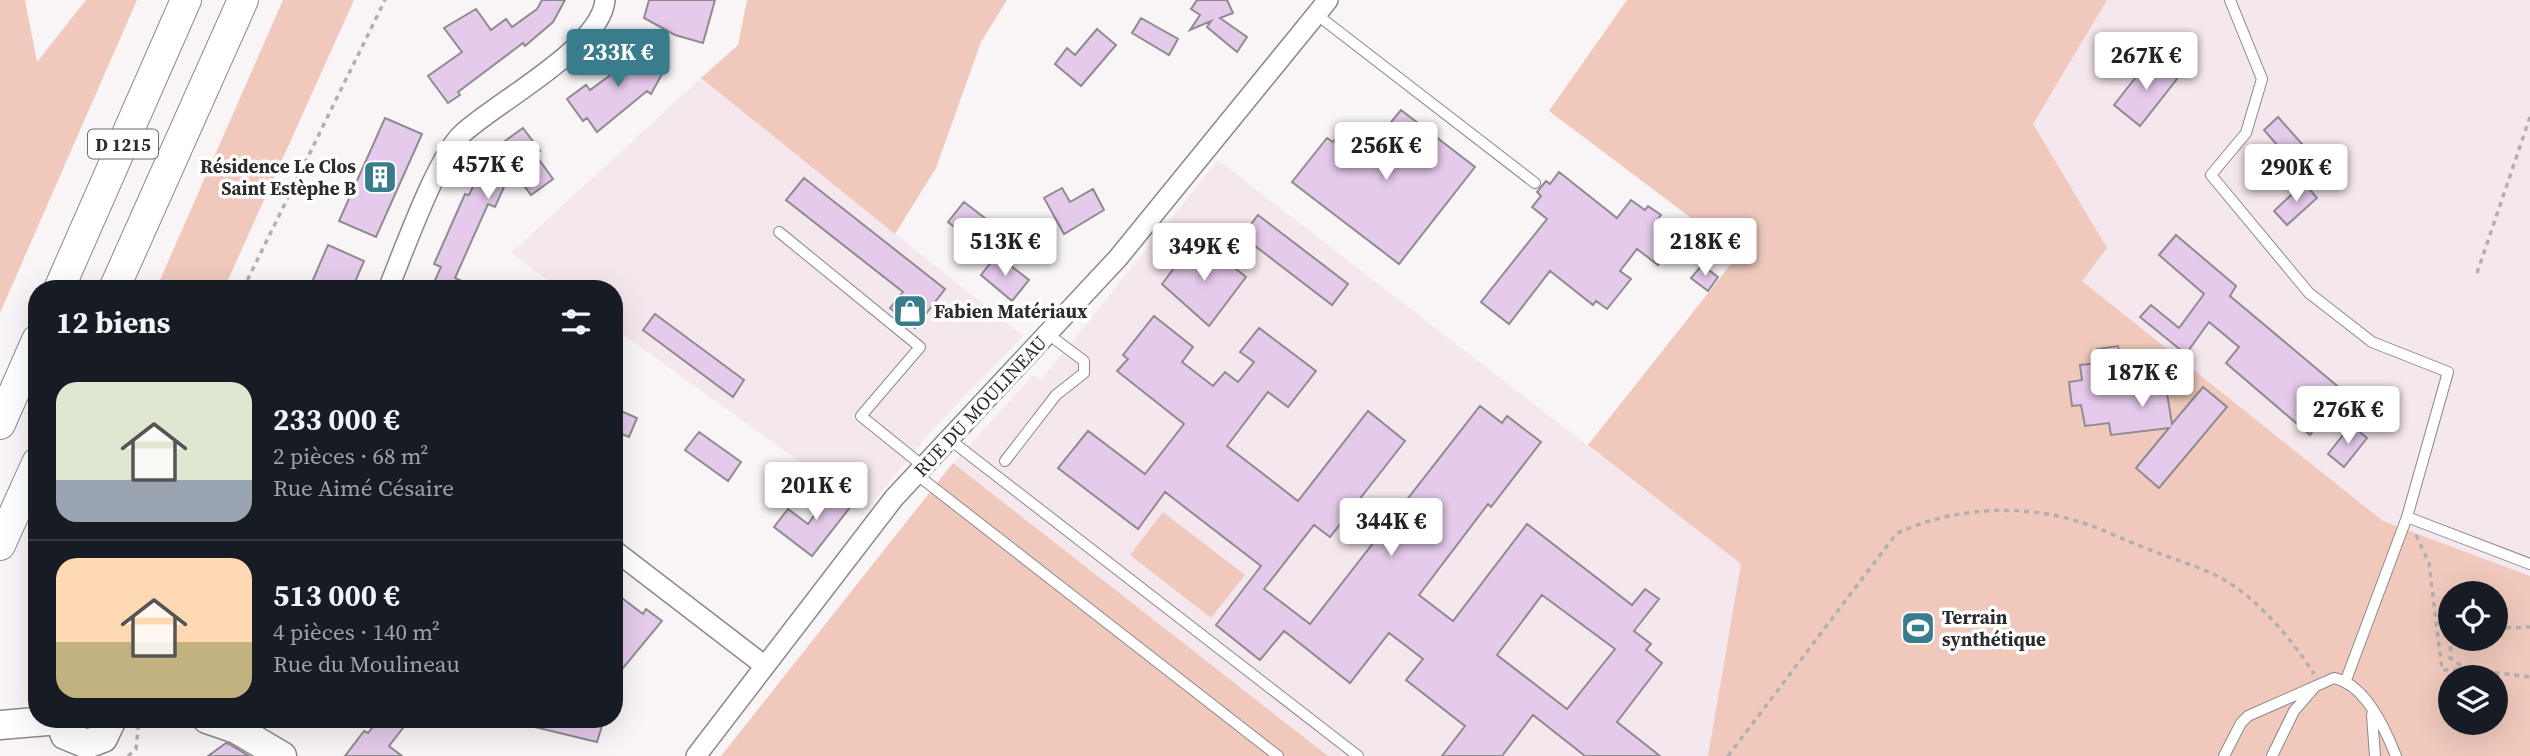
<!DOCTYPE html>
<html lang="fr">
<meta charset="utf-8">
<style>
body{margin:0;font-family:"Source Serif 4",serif;background:#242831;color:#f1f3f6;height:100vh;display:flex;flex-direction:column;font-size:26px;white-space:nowrap}
*{box-sizing:border-box;margin:0}
p{font-size:23px;color:#9ea1a6}
.icon{flex:none;width:38px;height:38px;fill:none;stroke:currentColor;stroke-width:2;stroke-linecap:round;stroke-linejoin:round}
.map{position:relative;flex:1;overflow:hidden}
.panel{position:absolute;left:28px;top:280px;width:595px;height:448px;display:flex;flex-direction:column;background:#171b24;border-radius:28px;box-shadow:0 7px 28px #0002}
.panel>*{flex:none}
.fabs{position:absolute;left:2438px;top:581px;display:grid;gap:14px}
.fabs a{display:grid;place-items:center;width:70px;height:70px;border-radius:50%;background:#171b24;box-shadow:0 7px 28px #0002;font-size:35px}
.price{position:absolute;translate:-50% -60px;padding:0 16px;border-radius:7px;background:#fff;color:#222;font-size:23px;line-height:46px;filter:drop-shadow(0 2px 4px #0008)}
.price::after{content:'';position:absolute;left:50%;top:42px;width:21px;height:16px;margin-left:-10px;background:inherit;clip-path:polygon(0 0,100% 0,50% 100%)}
.price.on{background:#397d8c;color:#fff}
ul{padding:0;list-style:none}
li{display:flex;align-items:center;gap:21px;height:175px;padding:0 28px}
li+li{border-top:2px solid #363941}
li span{display:grid;place-items:center;flex:none;width:196px;height:140px;border-radius:21px;color:#555}
li>.icon{margin-inline-start:auto}
span .icon{width:84px;height:84px;fill:#fffc;stroke-width:1}
li b{font-size:30px}
h2{display:flex;justify-content:space-between;align-items:center;height:84px;padding:0 28px;font-size:30px}
.map>svg:first-child{display:block}
.built{fill:#f4e7ed}
.green{fill:#f0c9bc;fill-rule:evenodd}
.building{fill:#e5caeb;stroke:#8f8c8f;stroke-width:2;fill-rule:evenodd}
.lines{fill:none;stroke-linecap:round;stroke-linejoin:round}
.lane-casing{stroke:#8d898b;stroke-width:12}
.street-casing{stroke:#8d898b;stroke-width:22}
.secondary-casing{stroke:#8d898b;stroke-width:31}
.primary-casing{stroke:#8d898b;stroke-width:32}
.path{stroke:#b3afb1;stroke-width:3.5;stroke-dasharray:5 5;stroke-linecap:butt}
.lane{stroke:#fff;stroke-width:10}
.street{stroke:#fff;stroke-width:19}
.secondary{stroke:#fff;stroke-width:28}
.primary{stroke:#fff;stroke-width:30}
.labels{text-anchor:middle;dominant-baseline:central;stroke-width:7;stroke-linejoin:round;paint-order:stroke}
.shield{fill:#fff;stroke:#6c6b6b;stroke-width:2}
.shield-label{font-size:18px;font-weight:bold;fill:#2d2b2c}
.poi-label{font-size:19px;font-weight:bold;fill:#2d2b2c;stroke:#fff;text-anchor:start}
.street-label{font-size:19px;fill:#2d2b2c;stroke:#fff}
</style>
<div class="map">
<svg width="2530" height="756" viewBox="0 0 2530 756">
<rect width="100%" height="100%" fill="#f9f5f7"/>
<path class="built" d="M2107 0H2530V576L2383 521 2082 281 2033 124Z
M701 78 1023 336 932 430 867 510 614 328V289H560L511 253Z
M1218 160 1741 564 1708 756H1328L953 463 1033 375 1041 380Z"/>
<path class="green" d="M0 0H25L37 62 86 0H137L0 313Z
M283 0H354L224 289H156Z
M747 0H1007L981 42 936 168 895 234 701 78 738 45Z
M1627 0H2107L2033 124 2107 248 2082 281 2383 521 2530 576V756H1708L1741 564 1588 445 1739 254 1549 111ZM2450 593H2496V639H2450ZM2450 677H2496V723H2450Z
M953 463 1328 756H721Z
M1163 512 1245 575 1211 618 1130 555Z"/>
<path class="building" d="M542 0H565L553 22 525 46 523 43 458 92 460 95 448 103 428 76 462 52 444 28 476 9 491 30 506 19 512 27 537 9Z
M649 0H715L703 43 675 35 644 18Z
M1197 0H1227L1233 13 1220 18 1247 37 1237 52 1207 27 1211 21 1190 30 1200 15 1191 9Z
M1141 18 1178 39 1169 55 1132 33Z
M1097 29 1116 45 1081 86 1055 64 1067 48 1075 55Z
M626 45 666 67 651 94 647 91 597 132 587 118 583 121 567 99 586 85 590 90 609 76Z
M2151 58 2177 79 2140 126 2114 105Z
M1401 110 1475 167 1399 264 1292 182 1327 138 1333 142 1348 124 1374 143Z
M2278 117 2327 172 2312 185 2264 130Z
M385 118 422 134 376 237 339 221Z
M523 128 540 151 535 154 553 179 531 195 512 169 495 207 488 204 455 278 479 289H431L441 267 434 264 465 194 469 195 485 161 480 159Z
M1559 172 1617 218 1631 200 1645 210 1648 206 1661 215 1657 220 1680 238 1658 265 1637 249 1620 271 1631 279 1607 309 1596 301 1593 305 1550 271 1509 324 1481 302 1547 219 1532 207 1541 196 1537 192 1546 181 1550 184Z
M804 178 945 289 915 328 890 308 903 292 786 200Z
M2304 183 2317 198 2287 225 2274 211Z
M1062 188 1070 202 1093 189 1104 210 1064 234 1044 198Z
M964 202 990 222 974 242 948 222Z
M1258 215 1348 284 1332 305 1242 236Z
M2176 235 2236 286 2230 296 2342 390 2310 435 2226 363 2239 347 2209 322 2188 351H2182L2140 317 2151 305 2179 328 2204 294 2159 255Z
M1193 243 1215 259 1218 255 1246 277 1209 326 1162 284Z
M328 245 364 261 352 289H309Z
M997 255 1029 280 1012 301 981 275Z
M1702 265 1718 277 1708 291 1691 278Z
M655 314 744 380 733 397 643 330Z
M1154 316 1193 347 1182 362 1213 386 1225 372 1238 382 1254 362 1240 352 1259 328 1316 371 1288 407 1268 392 1227 446 1298 501 1368 411 1405 441 1330 537 1314 525 1264 589 1310 624 1480 406 1502 423 1507 416 1541 442 1491 507 1488 504 1419 595 1453 621 1527 524 1632 605 1645 589 1659 599 1634 631 1651 644 1646 650 1662 663 1617 722 1660 756H1585L1533 715 1502 756H1442L1465 726 1406 680 1423 659 1389 633 1350 683 1284 631 1260 660 1216 625 1261 566 1165 492 1138 529 1058 468 1088 431 1145 474 1184 424 1117 371 1128 359 1123 355ZM1542 595 1615 649 1567 709 1497 655Z
M2118 346 2121 357 2145 354 2147 371 2163 369 2172 424 2203 387 2227 407 2159 488 2136 468 2169 428 2111 435 2109 423 2085 426 2081 405 2072 406 2069 382 2082 380 2080 365 2099 363 2097 349Z
M614 408 637 418 629 437 614 431Z
M2351 425 2367 438 2344 467 2328 454Z
M699 432 741 462 728 481 685 450Z
M835 487 855 501 812 556 774 527 788 509 808 524Z
M614 592 643 614 646 609 662 621 614 679Z
M379 719H410L389 746 402 756H345L364 731 368 733Z
M522 719H604L597 742 522 724Z
M226 743 229 744 249 756H208Z"/>
<g class="lines">
<g class="lane-casing">
<path id="lane" d="M2230 0 2262 79 2246 133 2211 175 2309 293 2372 342 2448 372 2407 517 2530 564
M1316 14 1535 183
M779 232 920 347 861 416 923 466
M949 439 1358 756
M1005 461 1056 395 1084 373V361L1048 334
M916 474 1278 756
M2346 680 2407 517
M2372 715 2375 756
M2224 756 2241 723 2248 716 2334 678C2365 684 2385 728 2396 756
M2272 756 2294 711 2314 688"/>
</g>
<g class="street-casing">
<path id="street" d="M388 289C403 253 437 157 462 134 496 102 601 48 605 0
M614 550 765 666
M696 756 894 498 1118 258 1328 0"/>
</g>
<g class="secondary-casing">
<path id="secondary" d="M59 719 65 735 87 744 103 738 112 719
M207 719 236 729 282 756
M0 725 59 720"/>
</g>
<g class="primary-casing">
<path id="primary" d="M59 289 186 0
M114 289 243 0
M0 424 37 340
M0 545 37 463"/>
</g>
<path class="path" d="M2477 273 2530 117
M243 289 385 0
M2416 535 2429 563 2442 670 2466 669
M2496 628 2530 627
M2457 639 2451 644 2450 658 2466 669 2530 677
M128 756 136 749 139 719
M1728 756 1896 534C1951 507 2025 503 2083 523 2105 530 2126 541 2148 549 2169 558 2192 564 2213 574 2253 592 2291 638 2314 674"/>
<use href="#lane" class="lane"/>
<use href="#street" class="street"/>
<use href="#secondary" class="secondary"/>
<use href="#primary" class="primary"/>
</g>
<defs>
<g id="building-square" transform="scale(1.75)"><rect x="-9" y="-9" width="18" height="18" rx="4" fill="#397d8c" stroke="#fff"/><path d="M-4-6H4V6H1V3H-1V6H-4ZM-2.5-4.3h1.7v1.8h-1.7ZM.8-4.3h1.7v1.8H.8ZM-2.5-1h1.7V.8h-1.7ZM.8-1h1.7V.8H.8Z" fill="#fff"/></g>
<g id="shop-square" transform="scale(1.75)"><rect x="-9" y="-9" width="18" height="18" rx="4" fill="#397d8c" stroke="#fff"/><path d="M-5-2.5h2.3a2.7 3.5 0 0 1 5.4 0H5L5.5 6h-11ZM-1.5-2.5h3a1.5 2.3 0 0 0-3 0Z" fill="#fff"/></g>
<g id="stadium-square" transform="scale(1.75)"><rect x="-9" y="-9" width="18" height="18" rx="4" fill="#397d8c" stroke="#fff"/><path d="M0-5a6.5 5 0 1 0 0 10a6.5 5 0 1 0 0-10ZM-3.5-1.8h7v3.6h-7Z" fill="#fff"/></g>
</defs>
<g fill-rule="evenodd">
<use href="#building-square" x="380" y="177"/>
<use href="#shop-square" x="910" y="311"/>
<use href="#stadium-square" x="1918" y="628"/>
</g>
<g class="labels">
<rect class="shield" x="88" y="129.5" width="70" height="29" rx="5"/>
<g class="shield-label">
<text x="123" y="144">D 1215</text>
</g>
<g class="poi-label">
<text x="356" y="166" text-anchor="end">Résidence Le Clos<tspan x="356" dy="22">Saint Estèphe B</tspan></text>
<text x="934" y="311">Fabien Matériaux</text>
<text x="1942" y="617">Terrain<tspan x="1942" dy="22">synthétique</tspan></text>
</g>
<g class="street-label">
<text transform="translate(980 406) rotate(-47)">RUE DU MOULINEAU</text>
</g>
</g>
</svg>
<div class="fabs">
<a><svg class="icon" aria-label="locate" viewBox="0 0 24 24"><circle cx="12" cy="12" r="6"/><path d="M12 2v4M12 18v4M2 12h4M18 12h4"/></svg></a>
<a><svg class="icon" aria-label="layers" viewBox="0 0 24 24"><path d="M12 4l9 5-9 5-9-5zM3 14l9 5 9-5"/></svg></a>
</div>
<b class="price on" style="left:618px;top:89px">233K €</b>
<b class="price" style="left:2146px;top:92px">267K €</b>
<b class="price" style="left:1386px;top:182px">256K €</b>
<b class="price" style="left:488px;top:201px">457K €</b>
<b class="price" style="left:2296px;top:204px">290K €</b>
<b class="price" style="left:1005px;top:278px">513K €</b>
<b class="price" style="left:1705px;top:278px">218K €</b>
<b class="price" style="left:1204px;top:283px">349K €</b>
<b class="price" style="left:2142px;top:409px">187K €</b>
<b class="price" style="left:2348px;top:446px">276K €</b>
<b class="price" style="left:816px;top:522px">201K €</b>
<b class="price" style="left:1391px;top:558px">344K €</b>
<section class="panel">
<h2>12 biens<svg class="icon" aria-label="filters" viewBox="0 0 24 24"><path d="M4 7h16M4 17h16"/><circle cx="9" cy="7" r="2"/><circle cx="15" cy="17" r="2"/></svg></h2>
<ul>
<li><span style="background:linear-gradient(#dfe7d0 70%,#9aa5b1 0)"><svg class="icon" aria-label="home" viewBox="0 0 24 24"><path d="M3 11l9-7 9 7M6 9v11h12V9"/></svg></span><div><b>233 000 €</b><p>2 pièces · 68 m²</p><p>Rue Aimé Césaire</p></div></li>
<li><span style="background:linear-gradient(#ffd9b3 60%,#c2b280 0)"><svg class="icon" aria-label="home" viewBox="0 0 24 24"><path d="M3 11l9-7 9 7M6 9v11h12V9"/></svg></span><div><b>513 000 €</b><p>4 pièces · 140 m²</p><p>Rue du Moulineau</p></div></li>
</ul>
</section>
</div>
